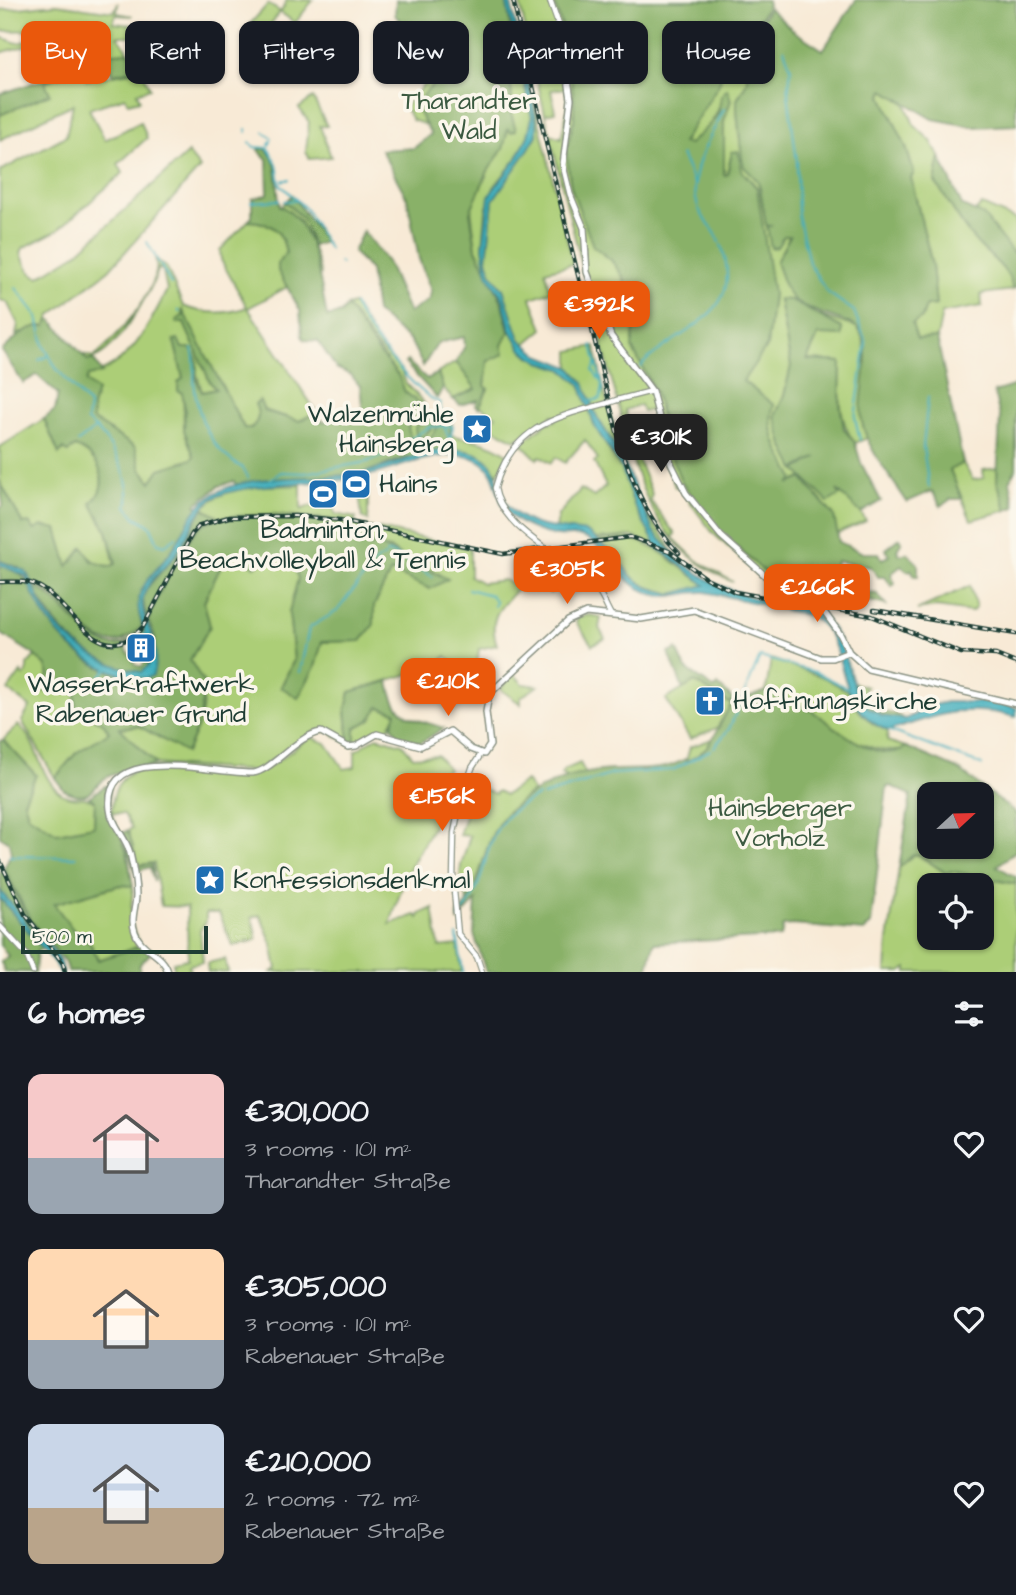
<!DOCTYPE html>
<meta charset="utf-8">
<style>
body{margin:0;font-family:"Architects Daughter",sans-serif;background:#20242c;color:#f1f3f6;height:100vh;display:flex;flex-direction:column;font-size:26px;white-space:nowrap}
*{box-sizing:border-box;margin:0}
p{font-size:23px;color:#9ea1a6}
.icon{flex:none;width:38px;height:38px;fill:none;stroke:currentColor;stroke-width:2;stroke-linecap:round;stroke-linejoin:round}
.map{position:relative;height:972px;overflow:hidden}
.sheet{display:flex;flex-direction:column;background:#171b24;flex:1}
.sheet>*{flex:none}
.banner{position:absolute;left:21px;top:21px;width:975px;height:63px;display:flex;gap:14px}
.needle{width:46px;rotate:68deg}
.controls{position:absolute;left:917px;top:782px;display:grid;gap:14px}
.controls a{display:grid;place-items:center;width:77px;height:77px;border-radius:14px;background:#171b24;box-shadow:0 2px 5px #0004;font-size:35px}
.scale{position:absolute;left:21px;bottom:18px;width:187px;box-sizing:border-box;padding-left:7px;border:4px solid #1f3d34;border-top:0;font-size:19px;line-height:24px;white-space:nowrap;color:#1f3d34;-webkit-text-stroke:5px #fbf7ec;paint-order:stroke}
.price{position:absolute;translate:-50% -60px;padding:0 16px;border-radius:14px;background:#ea580c;color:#fff;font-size:23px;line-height:46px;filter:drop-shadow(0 2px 4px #0008)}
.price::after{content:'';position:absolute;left:50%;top:42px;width:21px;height:16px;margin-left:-10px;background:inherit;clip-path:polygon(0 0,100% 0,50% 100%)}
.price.on{background:#222;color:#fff}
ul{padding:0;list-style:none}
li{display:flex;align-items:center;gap:21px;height:175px;padding:0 28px}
li span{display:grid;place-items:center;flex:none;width:196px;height:140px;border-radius:14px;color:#555}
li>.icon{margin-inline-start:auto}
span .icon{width:84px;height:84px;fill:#fffc;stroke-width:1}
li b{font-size:30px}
h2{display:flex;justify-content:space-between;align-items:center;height:84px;padding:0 28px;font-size:30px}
.tag{padding:0 24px;border-radius:14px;background:#171b24;box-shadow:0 2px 5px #0004;font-size:24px;line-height:63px}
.tag.on{background:#ea580c;color:#fff}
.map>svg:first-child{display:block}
.green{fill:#acce77;stroke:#668656;stroke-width:2;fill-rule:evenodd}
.forest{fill:#89b168;stroke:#54774e;stroke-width:2;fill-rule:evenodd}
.water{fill:#40aebd;stroke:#307678;stroke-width:2}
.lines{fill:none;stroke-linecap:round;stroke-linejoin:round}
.stream{stroke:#40aebd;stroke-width:2}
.tertiary-casing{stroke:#8c9485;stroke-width:7}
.secondary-casing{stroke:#8c9485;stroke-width:8}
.tertiary{stroke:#fff;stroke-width:4.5}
.secondary{stroke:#fff;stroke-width:5}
.rail-casing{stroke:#1f3d34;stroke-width:4.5}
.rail{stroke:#fbf7ec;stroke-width:2;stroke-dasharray:5;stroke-linecap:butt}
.tertiary-bridge-casing{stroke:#8c9485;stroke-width:7;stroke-linecap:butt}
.tertiary-bridge{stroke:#fff;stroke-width:4.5}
.labels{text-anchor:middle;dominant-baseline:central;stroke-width:7;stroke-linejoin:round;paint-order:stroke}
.park-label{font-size:26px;fill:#3b5a41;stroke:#fbf7ec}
.poi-label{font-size:26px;fill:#1f3d34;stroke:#fbf7ec;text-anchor:start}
</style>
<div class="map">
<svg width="1016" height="972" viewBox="0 0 1016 972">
<rect width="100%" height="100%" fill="#fbf7ec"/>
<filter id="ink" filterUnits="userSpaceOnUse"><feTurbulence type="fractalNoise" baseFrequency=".0143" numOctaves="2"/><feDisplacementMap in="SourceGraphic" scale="14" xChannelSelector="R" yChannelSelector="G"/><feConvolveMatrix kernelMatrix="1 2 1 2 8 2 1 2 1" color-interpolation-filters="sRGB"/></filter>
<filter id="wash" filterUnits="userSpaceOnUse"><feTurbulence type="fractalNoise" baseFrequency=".00686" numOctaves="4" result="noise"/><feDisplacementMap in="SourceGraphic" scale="28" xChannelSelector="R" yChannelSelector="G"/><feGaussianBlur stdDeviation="1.57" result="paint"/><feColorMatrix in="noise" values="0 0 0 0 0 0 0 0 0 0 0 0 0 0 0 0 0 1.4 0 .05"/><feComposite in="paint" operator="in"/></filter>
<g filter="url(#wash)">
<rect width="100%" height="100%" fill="#f8ead6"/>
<path class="green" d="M287 0H313L295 23 280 12 260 38 250 24 268 4 281 12Z
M510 0 573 264 545 271 551 291 531 298 543 329 524 345 514 327 503 289 491 273 487 259 493 200 537 135 530 87Z
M519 0H553L566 38 574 102V120L566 150 571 187 593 245 611 260 624 278 634 331 632 348 655 391 662 420 806 592H822L821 600 774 593V589L713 533 678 486 675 487 659 440 654 409 643 412 640 405 625 410 636 454 652 494 650 500 675 534 672 537 696 560 733 582C704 569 678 550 660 522 635 485 627 436 615 392 580 262 548 132 519 0ZM566 88 568 106 561 138 550 134 545 114 555 112 551 90Z
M118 3 117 13 133 16 116 15 113 23 141 26 139 36H118L129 52 102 54 94 66 107 36 96 35V29L0 31V10L56 4 114 12Z
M511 28 532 118 528 136 517 158 494 187 486 210 483 247 493 283 503 299 510 329 529 356 562 369 580 384 595 427 621 468 635 507 658 546 631 536 597 539 577 531H556L558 515 581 489 594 497 606 486 594 462 598 459 585 440 565 463 556 457 551 463 540 456 537 459 521 443 547 423 555 421 553 415 515 440 489 426 496 416 480 406 488 389 485 386 488 361 509 332 501 300 476 249 470 199 512 98 508 66Z
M0 37 17 43 27 41 28 45 0 53Z
M741 41 748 43 755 52 747 82 737 100V111L742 159 758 182 766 224H770L767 227 777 247 784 236 790 235 776 262C781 273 784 289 792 298 807 314 837 321 857 327 877 356 854 402 868 438L855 443C837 420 840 391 841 362L807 360 819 334 841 336 842 328 790 300H779L791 366 784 396 775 416 783 445 795 468 817 456 836 489 858 508 866 521 836 534 834 516 802 478 790 486 792 474C780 458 766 424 773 405L742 381 767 346 773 294 755 185 742 171 732 152 726 176H724V121L731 100 721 96C719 119 705 130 689 144H682L718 84 727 56Z
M307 45 321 58 302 79 290 65Z
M91 68 87 80 142 70 150 88 137 93 140 100 128 103 125 97 89 109 105 140 141 122 147 138 118 164 123 173 58 230 23 248 21 253C25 263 28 274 39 277L76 254 188 153 200 168 109 270 51 315 47 326H37L16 335 18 324 7 302 0 300V171L66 136 73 104 0 140V115L50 93 44 82Z
M435 72 436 82 422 96 429 126 412 120 405 107Z
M884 90 905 103 914 125 931 141 940 157 935 182C950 202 962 229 980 246 991 258 1013 272 1012 290L981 294 982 306 942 313 937 338 917 340 912 324 926 306 936 305 932 265 911 178 914 173 906 147 882 96Z
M313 98 327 126H320L331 157 310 159 306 152 309 122 299 108Z
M285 202 305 221 321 274 318 275 300 221 282 206Z
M982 205 1016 220V252L1010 251 976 210Z
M248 221C271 222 282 229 286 253 275 267 279 273 287 287L248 308 323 422 299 421 264 410 259 401 257 422 250 429 244 428 182 310 183 316 177 323H184L210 382 216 389 202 392 196 371 182 348 174 341 183 379 184 430 194 456 193 459 160 469 151 482 141 469 135 447 93 420 92 407 97 391 85 382 87 376C131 366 148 327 167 290L163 271 159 268C150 293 115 358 86 360L81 354 94 357C113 340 166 286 155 258L167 268 183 306C203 314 227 315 247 307L221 260 220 250Z
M353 304 383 351 401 370 406 383 424 403 428 419 415 427 424 437 438 420H442L430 438 420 444 411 439 408 427 422 405 405 392 400 379 347 306Z
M595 346C605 399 619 459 643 508 650 522 670 540 672 552L653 531 643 512 621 456 597 417 587 391 570 367V351Z
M456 362 476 389 453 399 443 388 438 373Z
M44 419 59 454C85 430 118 478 92 503L107 531 115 566 100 565 88 557 68 567 57 529 35 530 23 524 0 482V447Z
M450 435C470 440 492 441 508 455L498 474 479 455 448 451Z
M963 463 973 480 984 478 983 470 997 468V481L1007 510 971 520 950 470Z
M301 485V510L309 506 334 508 335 514 356 518 355 522 275 514 218 517 203 508C228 481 268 487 301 485Z
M359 492 368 493V521L362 517Z
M340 521 470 548V576L482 583 504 580 512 584 520 582 521 570 545 567 562 579 550 593 536 584V589L516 590C498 609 488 619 497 645L479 649 477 664 459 668 446 656 426 680 416 685 415 672 350 692 346 709 349 744 328 731 315 732 255 771 156 764 119 728 139 726 186 752C204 716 211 696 190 660L210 626 204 602 226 555 238 553 244 557 286 558 295 567 298 579 289 612 294 660 281 687 315 667 322 642 361 641 374 624V606L391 571 430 589 440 574C429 569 415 565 404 559 399 556 396 551 390 549 370 543 353 541 340 521Z
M626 538C661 545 676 567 706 585L672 594 647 587 632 577 599 541Z
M970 586 976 608 971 612 936 607 917 610Z
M589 615 601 617 599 628 605 639 592 645 576 622 578 617Z
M35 656 46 666 49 675 41 690 48 691 69 680 75 686 76 708 105 724 109 733 76 753 55 778 22 721 30 707 8 690 21 672 23 676 27 673V665Z
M771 659 823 677 848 691 855 707 873 724 888 731 887 741 906 747C880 767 791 706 766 691Z
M513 673 523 684 538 686 521 697V704L500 689Z
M695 682 731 704 717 728 690 739 666 699Z
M854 683 867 687 860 695C866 700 875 711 883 712 892 714 897 713 903 719 879 718 859 707 854 683Z
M379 706 397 712 387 731H375L355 744V728L370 720Z
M18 725C37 739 39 774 58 791 70 802 83 794 95 801L94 826 57 833 28 815 24 801 36 775 3 740Z
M310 737 326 743 344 769 355 767V751L377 737 402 744 413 757 437 755 448 769 430 781 429 796 446 803 406 875 390 924 416 915 419 918 420 914 433 908 439 947 458 945 462 972H272L277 969 272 943 260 915 252 917 257 939 233 946 219 913H206V922L200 930 203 962 189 965 190 972H175L173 962 188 959 187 907 161 906 154 863 138 865 128 830 132 828 124 814 112 813C110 736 210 780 256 773 268 771 298 745 310 737Z
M712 739 714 742 706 751 686 762 690 747Z
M580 763 586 774 569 778 561 774 564 770Z
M476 781 482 789 495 794 498 791 505 795 526 781 533 791 507 812 467 904 466 892 459 893 461 865 470 836 459 835Z
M913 855H919L945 873 951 871 1016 884V972H907V968L901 972H886L888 940 899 868ZM929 886H982V938H929Z
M120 885 133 886 130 922 140 946 99 960 89 941 75 932 53 904Z
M225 959 228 972H208L207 963Z"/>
<path class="forest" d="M396 0H506C514 32 508 65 512 98L508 103 516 130 511 132 508 129 503 149 488 171 470 212 476 249 501 300 509 332 502 345 504 354 488 361 485 386 488 388 479 408 476 405 478 400 460 405 453 399 476 389 456 362 465 346 464 337 438 343 423 366 411 342 376 312 370 270 353 252 363 231 387 262 409 313 429 300 431 291 419 259 407 198 381 150 414 148 431 134 418 111 422 96 436 82 431 53 395 15Z
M553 0H767L768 5 746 42H738L731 55 727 56 719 84 682 143 689 144C699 135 710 126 717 115 723 106 718 96 727 89L731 100 724 121V175H727L732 152 738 151 742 171 757 188 773 294 767 346 743 381 774 405C764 427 783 459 794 478L789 484 802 478 834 516 839 542 863 553H879L882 559 889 556 886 549 900 538 902 541 897 550 900 555 907 553 918 564V576H914L912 570 907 571 901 566 891 574 895 584 892 586 885 577H878L871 567 836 561 833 588 877 594 886 605 829 592 818 594 784 589 719 532 682 483 671 455 655 391 632 348 634 331 624 278 611 260 593 246 571 187 566 150 574 120V102L566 38Z
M856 0H1016V125L974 127 933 119 884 90 882 96 906 147 914 173 911 178 932 265 936 305 926 306 922 318 912 324 917 339 937 338 963 463 950 470 962 499H951L941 506 932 491 907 502C891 477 868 451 862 422 857 399 873 356 862 333 854 318 806 314 791 297 784 288 780 273 776 262L790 236H784L777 247 771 248 767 227 770 226 766 225 759 182 744 167 742 159 737 111V100L747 82V65L755 52 748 43 769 8 794 31 823 50Z
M129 52 136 61 137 69 113 74 111 69 104 71 105 76 86 80 91 68 48 80 45 82 50 94 0 115V94L66 72 94 66 102 54Z
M264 148C282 160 275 188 280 206 315 221 320 283 327 317L341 313 347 306 379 353 398 375 405 392 422 405 408 427 411 439 420 444 430 438 442 420H452L448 451 402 459 364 473 236 485 234 481 219 486 196 504 198 508 174 548 148 580 139 612 142 626C95 677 70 592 32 583 27 569 13 565 0 561V508L3 506 0 482 23 524 29 523 35 530 42 526 57 529 68 566 83 547 92 561 110 567 116 563 107 531 91 503C112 484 100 456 75 447L68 452 64 449 59 454 44 419 55 410 58 394 37 375 23 383 2 351C16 338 26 325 46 326L50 318 87 360H94L102 373 88 376 86 382 97 391 92 407 93 420 135 447 141 469 151 482 160 469 192 459 194 456 184 430 185 408 182 393 178 391V383L183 378 174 340 178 339 182 348H190C200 361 197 364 196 378L202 392 216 389 210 382 184 323H177L176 320 183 316 182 309 244 428 250 429C259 421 260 415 255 404L260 401 264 411 299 421 311 415 322 422 346 417 359 419 363 414 360 386 351 375 336 368 318 341 305 340 302 336 300 310 278 271V263L286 253C282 229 271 222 248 221L252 217V199L268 194 267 159 258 150Z
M940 157 962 206 983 215 1016 257V288L1012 290C1013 273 991 257 980 246 962 229 950 202 935 182Z
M292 195 325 242 313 246 302 217 285 202Z
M779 299 790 300 842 328V336L818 335 807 360 841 362 840 404 844 429 855 443 861 463 881 501 861 513 837 490 840 495 828 502 796 470 817 457 795 469 783 445 775 416 784 396 791 366Z
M407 361 427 379 438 373 443 388 437 398 405 363Z
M1016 385V469L1010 481 1015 507 1007 510 997 481 1000 417 994 392Z
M428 419 438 420 424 437H416L415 427Z
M203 508 218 517 205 521 191 533 146 618 143 600 146 589 175 556Z
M276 516 340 521C351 537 362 535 371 546L374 543 448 579 430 589 391 571 374 606V624L361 641 322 642 315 667 298 698 281 687 294 660 289 612 298 579 295 567 286 558 265 559 255 567 238 553 226 555 204 602 210 626 190 660 204 683 200 721 186 753 139 726 120 728 156 764C148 766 111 774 107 777 90 787 94 804 64 790L55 778 76 753 109 732 104 724 76 708 75 686 69 680 60 682 48 692 40 690 49 675 46 666 33 654 0 633V583L29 584C48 634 95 684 153 675L155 637 148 621C155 601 188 531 205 523 225 514 254 517 276 516Z
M0 565 17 571 28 582 0 581Z
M33 586C70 598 100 682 145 626L151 650 147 668 141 672C89 663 55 632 33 586ZM145 632 147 659 141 667 136 665 123 644Z
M677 649 686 669 715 689 718 685 734 700 729 703 695 682 683 689 669 653Z
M439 666 437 696 427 691 424 684 416 685Z
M389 681C395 719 411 717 444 728L420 743 399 736 392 726 396 712 379 707 370 720 355 728V744H349L346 709 350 692Z
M766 691C781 696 798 703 812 711 833 724 878 768 906 747L958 769 1016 813V851L997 866 1016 877V884L951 871 946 873 919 855H913L899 868 911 795 891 786 887 787 871 924 864 931 793 925 783 926 781 937 654 943 647 972H486L474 934 476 901 458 920V914C486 884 479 839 509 811 537 785 574 772 612 770 637 769 664 772 685 759L687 761C713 750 717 728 731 704ZM929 794H982V847H929Z
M3 740 36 775 24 801 28 815 57 833 94 826 95 801 89 797 105 786 111 785 108 806 127 852 133 886 120 885 54 904 75 932 89 941 98 960 140 946 151 953 140 964 139 972H68L64 961 30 919 4 868 11 853 9 842 0 836V741Z
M128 830 138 866 152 863 154 882 150 867 135 872 123 833Z
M3 870 29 921 48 945 35 937 23 917 2 895 0 873Z
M0 898 43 949 37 951 35 972H5L1 962 8 956 0 945Z"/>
<path class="water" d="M506 0H510L537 124V135L528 150 493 200 487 259 491 273 503 289 520 339 539 355 570 367 584 383 597 417 621 456 653 531 681 562 714 583 756 599 801 605 821 612 840 641 859 701 882 716 906 719 933 705 947 702H997L1016 708V717C960 702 939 716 888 731 828 705 855 645 812 617 806 614 713 593 704 592 680 591 668 603 643 590 620 580 610 552 589 540 580 534 568 537 558 536 543 534 522 526 510 515 494 500 500 473 480 461 450 444 397 469 367 476 331 485 235 481 211 500 194 514 189 535 177 552 168 567 146 580 143 599 139 624 164 639 153 675L147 678C87 675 44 630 26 576L0 565V561L25 571C34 582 37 597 44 609 65 644 102 665 141 672L149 665C156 640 134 621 139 598 144 578 162 566 172 550 182 536 188 518 200 505 235 467 315 483 363 473 399 466 439 439 477 454 504 465 494 494 512 510 533 530 560 528 587 532L615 556 632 577 647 587 672 594 705 585 657 547 635 507 621 468 595 427 580 384 562 369 540 362 522 350 510 329 503 299 487 274 483 247 489 196 517 158 528 136 532 118Z
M0 891 23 917 35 937 48 945 58 958 63 972H60C59 966 9 909 0 898Z"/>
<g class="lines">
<path class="stream" d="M784 49 791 68 788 93 797 162 798 215 809 263 827 292 854 311 866 342 855 418 860 440
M246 129 247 132
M264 132 272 138
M250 142 254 147 268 148 277 164 280 184 306 209 329 249
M269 145 271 141
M681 155 694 183
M287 180 289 179
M283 181 285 180
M284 201 297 200
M251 202 279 200
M147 242 159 263
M719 242C717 230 704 222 699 209 685 173 709 141 724 109
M339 262 341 264
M160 264 171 284
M16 288 38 317 44 346 56 368 89 405 87 421C109 437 134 479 127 506L135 517 150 525 158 543 165 545 176 537
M354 304C365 330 414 392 440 403L442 415
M179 310V312
M192 349C196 360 194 370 194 382 197 417 211 451 243 468L248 478
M39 360 48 356
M596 364 593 371 599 379
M641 367C645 359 654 355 661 349 702 320 743 304 721 245
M928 397 923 447 929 487
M591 401 600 399 603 388 592 345
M442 421 450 441V452
M78 442 96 428
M267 482 281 472 305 473 367 462 386 455 429 427 453 426 450 441
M386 553 394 554 433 577
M468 589 491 595 496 602 494 606
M142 638 148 631
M300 672 309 628 337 611 375 562 385 556
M89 684 92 686 107 669
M890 731 982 765
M714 747 729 729 760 657 815 672 849 689
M543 796 613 774 673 770 710 750
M9 856 76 857
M459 917C500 870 469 828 538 796
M457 935 463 972"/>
</g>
</g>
<g filter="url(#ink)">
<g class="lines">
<g class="tertiary-casing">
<path id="tertiary" d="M617 400 652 391
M608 403C555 417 511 427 495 488 502 531 566 556 595 587 603 596 605 605 611 615
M481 754 472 768 459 808 454 833 453 880 458 934 477 957 482 972
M0 926 26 954 33 972"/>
</g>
<g class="secondary-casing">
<path id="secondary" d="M550 0 561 31 571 99 563 165 570 194 584 228 587 272 611 336 652 391 671 463 686 493 721 536 778 587 814 598 840 634 849 652 868 669 1016 704
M168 972C163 953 141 951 135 932 130 919 136 908 136 895 136 882 133 866 130 853 126 837 111 824 110 809 102 740 216 775 253 773 272 771 297 735 321 732L348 747 356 746 377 734 421 746 450 731 471 749 484 754 490 745 486 712 489 694 568 621 586 613 641 619 694 610 821 658H833L849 652"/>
</g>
<use href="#tertiary" class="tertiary"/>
<use href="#secondary" class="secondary"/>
<g class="rail-casing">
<path id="rail" d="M513 0C538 108 562 215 590 322 610 397 622 497 679 553
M0 582C12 582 27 580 38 586 73 603 97 675 143 627L192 534 200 525 229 517 295 516 340 520 503 554 630 537 669 551 706 578 735 592 872 616 961 653 996 655 1016 663
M874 610 1016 634
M0 861 25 914 63 963 65 972"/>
</g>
<use href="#rail" class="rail"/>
<g class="tertiary-bridge-casing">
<path id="tertiary-bridge" d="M608 403 617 400"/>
</g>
<use href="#tertiary-bridge" class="tertiary-bridge"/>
</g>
</g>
<defs>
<g id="sight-square" transform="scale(1.575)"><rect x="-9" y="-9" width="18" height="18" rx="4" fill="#1f6fb2" stroke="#fbf7ec"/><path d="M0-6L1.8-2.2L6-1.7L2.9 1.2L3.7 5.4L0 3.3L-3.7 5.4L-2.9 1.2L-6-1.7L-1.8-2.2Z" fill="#fff"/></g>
<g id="stadium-square" transform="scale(1.575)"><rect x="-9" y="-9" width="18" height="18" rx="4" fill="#1f6fb2" stroke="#fbf7ec"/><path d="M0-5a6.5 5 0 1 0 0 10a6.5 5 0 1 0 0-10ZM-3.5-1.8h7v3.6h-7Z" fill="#fff"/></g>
<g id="building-square" transform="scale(1.575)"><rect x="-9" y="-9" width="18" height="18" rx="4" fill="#1f6fb2" stroke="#fbf7ec"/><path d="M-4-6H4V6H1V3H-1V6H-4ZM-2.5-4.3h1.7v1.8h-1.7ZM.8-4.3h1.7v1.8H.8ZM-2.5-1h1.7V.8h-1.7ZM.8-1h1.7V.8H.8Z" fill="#fff"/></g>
<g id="church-square" transform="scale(1.575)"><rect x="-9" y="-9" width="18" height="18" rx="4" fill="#1f6fb2" stroke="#fbf7ec"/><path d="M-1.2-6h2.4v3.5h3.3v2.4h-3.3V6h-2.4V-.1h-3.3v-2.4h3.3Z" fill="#fff"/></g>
</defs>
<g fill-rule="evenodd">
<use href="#sight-square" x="477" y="429"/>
<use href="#stadium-square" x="356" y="484"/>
<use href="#stadium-square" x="323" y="494"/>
<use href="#building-square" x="141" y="648"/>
<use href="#church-square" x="710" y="701"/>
<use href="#sight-square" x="210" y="880"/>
</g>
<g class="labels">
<g class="park-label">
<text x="469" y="101">Tharandter<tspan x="469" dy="30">Wald</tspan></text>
<text x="780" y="808">Hainsberger<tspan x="780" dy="30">Vorholz</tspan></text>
</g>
<g class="poi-label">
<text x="454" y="414" text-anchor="end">Walzenmühle<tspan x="454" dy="30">Hainsberg</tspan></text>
<text x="379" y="484">Hains</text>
<text x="323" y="530" text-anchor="middle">Badminton,<tspan x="323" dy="30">Beachvolleyball &amp; Tennis</tspan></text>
<text x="141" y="684" text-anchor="middle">Wasserkraftwerk<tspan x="141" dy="30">Rabenauer Grund</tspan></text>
<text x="733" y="701">Hoffnungskirche</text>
<text x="233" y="880">Konfessionsdenkmal</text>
</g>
</g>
</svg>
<div class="controls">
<a><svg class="needle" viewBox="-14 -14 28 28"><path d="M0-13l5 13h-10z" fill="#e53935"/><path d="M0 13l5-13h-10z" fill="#9ea1a6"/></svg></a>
<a><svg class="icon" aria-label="locate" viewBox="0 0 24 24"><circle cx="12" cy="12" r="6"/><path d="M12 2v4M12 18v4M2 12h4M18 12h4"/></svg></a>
</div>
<div class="scale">500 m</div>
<b class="price" style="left:599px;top:341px">€392K</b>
<b class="price on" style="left:661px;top:474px">€301K</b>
<b class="price" style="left:567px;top:606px">€305K</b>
<b class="price" style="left:817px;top:624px">€266K</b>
<b class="price" style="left:448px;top:718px">€210K</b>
<b class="price" style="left:442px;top:833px">€156K</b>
<div class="banner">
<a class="tag on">Buy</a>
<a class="tag">Rent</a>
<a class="tag">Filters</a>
<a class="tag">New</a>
<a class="tag">Apartment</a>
<a class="tag">House</a>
</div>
</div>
<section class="sheet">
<h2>6 homes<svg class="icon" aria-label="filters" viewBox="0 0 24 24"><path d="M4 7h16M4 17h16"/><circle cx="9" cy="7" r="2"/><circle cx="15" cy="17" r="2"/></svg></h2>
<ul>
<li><span style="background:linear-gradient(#f6c9c9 60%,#9aa5b1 0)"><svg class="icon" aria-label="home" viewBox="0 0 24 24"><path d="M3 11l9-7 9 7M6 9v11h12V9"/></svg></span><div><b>€301,000</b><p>3 rooms · 101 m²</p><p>Tharandter Straße</p></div><svg class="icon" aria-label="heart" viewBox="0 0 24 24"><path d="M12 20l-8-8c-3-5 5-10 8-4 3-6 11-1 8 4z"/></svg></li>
<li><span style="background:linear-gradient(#ffd9b3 65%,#9aa5b1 0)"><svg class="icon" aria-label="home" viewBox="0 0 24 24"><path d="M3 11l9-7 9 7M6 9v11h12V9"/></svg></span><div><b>€305,000</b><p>3 rooms · 101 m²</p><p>Rabenauer Straße</p></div><svg class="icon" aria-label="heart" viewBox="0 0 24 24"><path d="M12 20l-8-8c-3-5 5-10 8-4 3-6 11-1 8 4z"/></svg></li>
<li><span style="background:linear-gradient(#c9d6e8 60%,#b9a48a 0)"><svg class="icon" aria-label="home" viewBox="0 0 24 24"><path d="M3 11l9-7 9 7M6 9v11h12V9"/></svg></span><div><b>€210,000</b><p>2 rooms · 72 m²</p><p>Rabenauer Straße</p></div><svg class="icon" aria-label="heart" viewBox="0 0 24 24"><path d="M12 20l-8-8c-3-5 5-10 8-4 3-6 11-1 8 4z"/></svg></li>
</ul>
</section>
